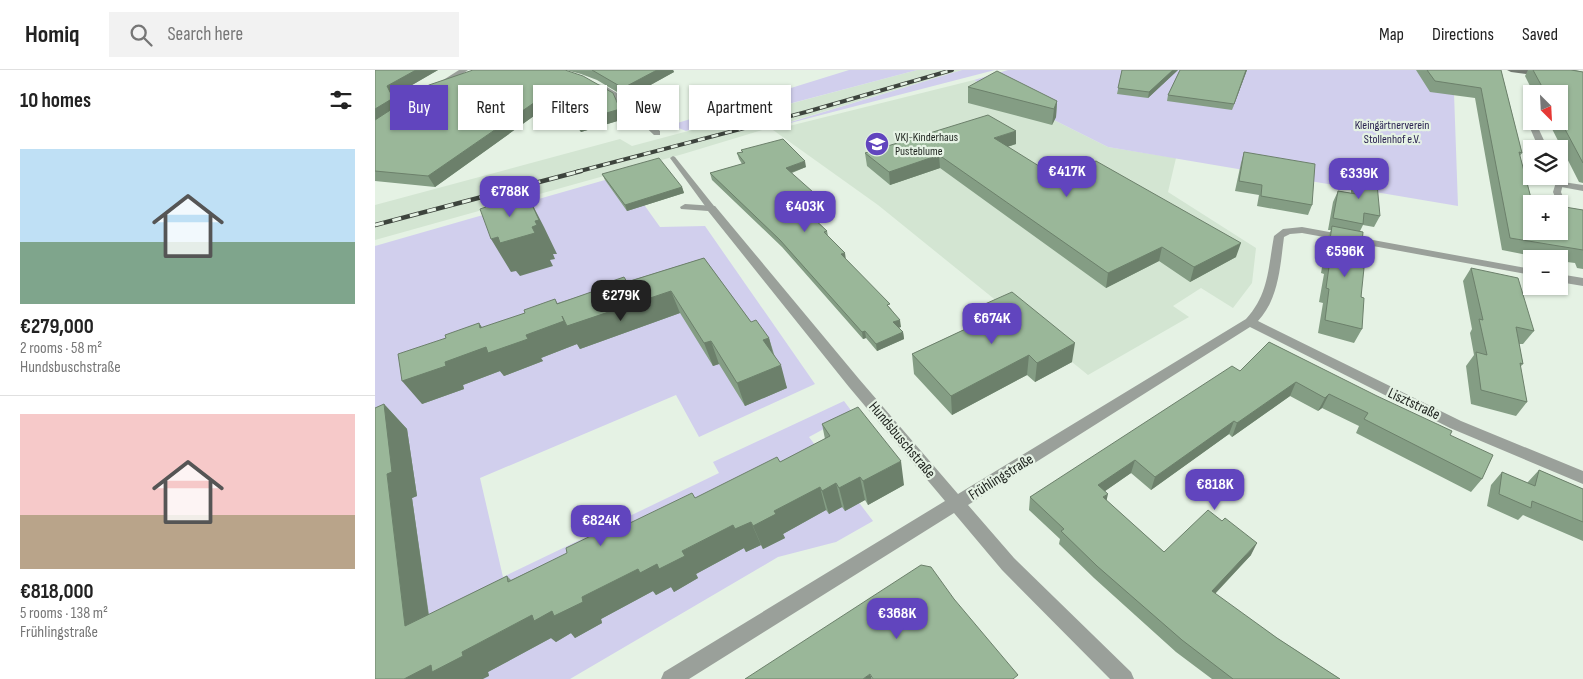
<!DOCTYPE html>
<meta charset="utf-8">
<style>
body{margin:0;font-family:"Sofia Sans Condensed",sans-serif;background:#f2f2f2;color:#222;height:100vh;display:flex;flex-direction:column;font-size:19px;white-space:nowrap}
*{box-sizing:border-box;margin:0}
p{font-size:16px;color:#767676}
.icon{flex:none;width:28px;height:28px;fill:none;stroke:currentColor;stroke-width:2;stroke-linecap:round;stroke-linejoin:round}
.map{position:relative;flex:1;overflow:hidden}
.side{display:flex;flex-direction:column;background:#fff;width:375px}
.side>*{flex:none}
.guide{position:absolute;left:15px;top:15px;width:475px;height:45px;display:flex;gap:10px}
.needle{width:32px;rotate:156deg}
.tools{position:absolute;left:1148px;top:15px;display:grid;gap:10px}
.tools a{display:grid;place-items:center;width:45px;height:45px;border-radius:0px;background:#fff;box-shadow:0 1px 4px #0004;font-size:25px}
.price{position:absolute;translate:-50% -42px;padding:0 11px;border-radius:10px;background:#6145be;color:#fff;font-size:16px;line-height:32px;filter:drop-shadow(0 1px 2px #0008)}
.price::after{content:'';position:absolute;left:50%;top:30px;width:15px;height:11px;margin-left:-8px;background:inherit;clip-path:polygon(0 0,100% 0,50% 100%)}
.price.selected{background:#222;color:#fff}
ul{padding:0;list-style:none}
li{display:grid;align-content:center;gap:10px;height:265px;padding:0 20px}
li+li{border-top:1px solid #e0e0e0}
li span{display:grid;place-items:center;height:155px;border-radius:0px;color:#555}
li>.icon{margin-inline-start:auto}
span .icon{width:90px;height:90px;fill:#fffc;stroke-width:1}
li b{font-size:21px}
h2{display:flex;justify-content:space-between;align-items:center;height:60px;padding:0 20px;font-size:21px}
.chip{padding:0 18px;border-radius:0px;background:#fff;box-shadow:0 1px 4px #0004;font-size:18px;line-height:45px}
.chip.selected{background:#6145be;color:#fff}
header{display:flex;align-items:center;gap:30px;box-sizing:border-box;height:70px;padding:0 25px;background:#fff;border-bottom:1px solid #e0e0e0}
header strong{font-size:24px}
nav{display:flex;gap:28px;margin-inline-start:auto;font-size:18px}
.search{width:350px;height:45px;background:#f2f2f2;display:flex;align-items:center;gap:12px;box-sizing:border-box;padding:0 18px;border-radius:0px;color:#767676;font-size:19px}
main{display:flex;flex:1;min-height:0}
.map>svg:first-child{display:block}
.built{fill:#d3e5d2}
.green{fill:#d1cfed}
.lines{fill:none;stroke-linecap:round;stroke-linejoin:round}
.service{fill:#9aa09a;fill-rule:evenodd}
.minor{fill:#9aa09a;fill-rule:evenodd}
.tertiary{fill:#9aa09a;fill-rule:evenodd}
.secondary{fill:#737a72;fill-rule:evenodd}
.rail-far1-casing{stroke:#3d443d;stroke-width:4}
.rail-casing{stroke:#3d443d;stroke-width:4.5}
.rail-far1{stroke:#e5f2e4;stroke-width:2.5;stroke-dasharray:7;stroke-linecap:butt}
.rail{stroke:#e5f2e4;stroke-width:3;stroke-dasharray:9;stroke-linecap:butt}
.wall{fill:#849d84}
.shaded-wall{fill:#6c806b}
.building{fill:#9ab799;stroke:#6c806b}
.labels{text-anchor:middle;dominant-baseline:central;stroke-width:4.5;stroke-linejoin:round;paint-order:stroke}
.far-park-label{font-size:12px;fill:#2a2250;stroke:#e5f2e4}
.far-poi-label{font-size:12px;fill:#1c211c;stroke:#e5f2e4;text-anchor:start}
.street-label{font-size:15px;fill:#1c211c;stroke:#e5f2e4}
</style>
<header>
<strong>Homiq</strong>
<div class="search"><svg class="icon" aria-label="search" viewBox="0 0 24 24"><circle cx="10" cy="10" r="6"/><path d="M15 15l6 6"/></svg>Search here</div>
<nav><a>Map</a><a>Directions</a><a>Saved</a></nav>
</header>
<main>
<section class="side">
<h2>10 homes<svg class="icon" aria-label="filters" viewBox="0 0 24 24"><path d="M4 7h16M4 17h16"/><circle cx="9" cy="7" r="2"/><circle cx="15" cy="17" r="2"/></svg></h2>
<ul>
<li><span style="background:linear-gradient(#bfe0f5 60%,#7fa58c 0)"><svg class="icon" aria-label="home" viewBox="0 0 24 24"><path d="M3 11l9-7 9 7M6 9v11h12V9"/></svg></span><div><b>€279,000</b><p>2 rooms · 58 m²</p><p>Hundsbuschstraße</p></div></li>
<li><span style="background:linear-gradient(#f6c9c9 65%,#b9a48a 0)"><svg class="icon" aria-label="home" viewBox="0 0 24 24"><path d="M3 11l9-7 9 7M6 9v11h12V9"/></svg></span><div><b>€818,000</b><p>5 rooms · 138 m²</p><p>Frühlingstraße</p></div></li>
</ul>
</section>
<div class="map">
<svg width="1208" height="609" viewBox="0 0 1208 609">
<rect width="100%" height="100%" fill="#e5f2e4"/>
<path class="built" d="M542 0H587L308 84 0 170V135L245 69 257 76Z
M599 10 733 77 801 88 793 122 881 178 877 213 858 238 826 218 798 236 814 247 713 305 503 135 398 60Z"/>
<path class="green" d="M474 0H542L311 61 296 55Z
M587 0H620L396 58Z
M633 0H1051L1079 23 1083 136 733 77 599 10Z
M230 110 270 136 285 157 330 156 440 314 324 367 301 325 105 408 128 507 344 403 338 392 469 331 478 343 434 367 498 451 461 472 403 487 195 609H0V176Z"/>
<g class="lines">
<path class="service" d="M298 86 300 87 339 136V140H333L295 88Z
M1181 112 1188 114 1186 122 1196 147 1195 149H1189L1188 147 1178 122Z"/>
<path class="minor" d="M220 14C238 13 272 49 285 61V65H279L243 31 220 18Z
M1156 48V51H1160L1173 79H1164L1152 51Z
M1184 104 1188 112 1208 115V121L1181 116 1176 106H1184Z
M310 134 340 136 484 309 583 424 871 249C894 224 893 198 899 166L908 159 927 157 1156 199V205L927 163 915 164 909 167C905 197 904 228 883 251L1086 351 1208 401V414L1075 358 875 257 593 435 639 488 756 602 759 609H735L627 500 579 443 314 609H286L289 602 570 431 474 317 333 141 306 139 305 137Z
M1184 204 1208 208V216L1184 212Z"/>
<path class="tertiary" d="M84 0H93L68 18H62V14Z"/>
<path class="secondary" d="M1132 0H1154L1208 7V11L1136 2Z"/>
<g class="rail-far1-casing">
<path id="rail-far1" d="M201 102 431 42 577 0"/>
</g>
<g class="rail-casing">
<path id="rail" d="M0 155 206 101"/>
</g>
<use href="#rail-far1" class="rail-far1"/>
<use href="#rail" class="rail"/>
</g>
<path class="wall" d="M0 0H63L18 26 24 35 54 15 245 39 249 49 206 62 189 42 170 38 60 117 0 111Z
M191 0H298L299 2 252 28 222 10 206 4Z
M747 0H803L773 28 742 24Z
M805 0H872L857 40 792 31 793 25Z
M1041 0H1126L1147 83 1145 86 1157 132 1208 140V199L1202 198 1200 193 1184 191V189H1173L1127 180 1100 28 1055 22Z
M1153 0H1200L1208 2V113L1204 112 1173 51H1184V24H1159L1150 6Z
M593 17 682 31 681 47 677 55 593 33Z
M641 74 632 77 680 106 861 187 815 212 784 191 731 218 565 98 515 115 492 96 490 83Z
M366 80 431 97 417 103 440 129 424 135 452 161 453 166 471 190 516 239 526 257 523 258 528 262 529 269 502 281 491 268 488 269 407 177 337 110 335 103 367 94 364 89 362 83 367 82Z
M869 82 937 135 933 145 882 136 884 125 860 121 866 93Z
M981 100 1005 146 999 157 988 155 985 161 987 259 979 273 943 263 948 233 944 232 949 204 946 203 952 169 956 160H953L958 132 963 121 976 123V111Z
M227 104 307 117 309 123 252 141 230 110Z
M329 188 376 252 394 268 399 284 412 318 370 336 344 294 338 296 305 243 205 279 202 274 166 288 168 291 129 306 125 301 88 315 89 319 47 334 71 268 104 253 107 258 150 243Z
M1096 198 1159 261 1148 274H1144L1148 294 1145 297 1152 332 1141 346 1096 334 1091 296 1099 285 1095 263 1097 259 1088 211Z
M601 238 697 292 660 312 652 305 577 345 539 304 537 284 601 254Z
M894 272 1075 365 1107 409 1096 422 981 363 984 356 947 338 943 341 915 326 857 367 854 364 776 420 756 403 730 421 732 431 789 482 876 485 840 524 902 568 965 609H837L801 582 719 508 684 474 685 469 654 440 655 427 865 301Z
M9 334 32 359 42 426 37 428 54 545 132 506 136 510 228 467 405 392 450 369 447 354 529 415 493 435 490 430 470 441 467 437 454 444 451 440 408 464 410 468 388 479 386 475 371 482 369 478 321 504 323 508 299 522 296 517 281 525 278 521 226 549 227 553 200 568 196 563 181 572 176 568 113 602 114 606 0 609Z
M1164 400 1208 419V471L1148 445 1143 450 1112 436 1116 415 1127 402 1152 413Z"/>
<path class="shaded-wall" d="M41 0H63L18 26 26 37 0 54V39L12 16Z
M282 0H298L299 2 252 28 248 18Z
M798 0H803L773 28 774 22Z
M871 0H872L857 40 859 34Z
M166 28 170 38 60 117 53 106Z
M682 31 681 47 677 55 679 39Z
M245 39 249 49 206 62 201 52Z
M641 61V74L619 81V68Z
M564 85 565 98 515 115 514 102Z
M430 91 431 97 412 104 411 98Z
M307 117 309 123 252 141 250 135Z
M438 122 440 129 420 136 418 129Z
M152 124 169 157 182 184H178L180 189 175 190 178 196 145 206 141 201 136 202 116 169 157 157Z
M866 173 861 187 815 212 819 197Z
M787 177 784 191 731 218 733 203Z
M470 183 471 190 466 184Z
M296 221 305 243 205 279 202 274 166 288 168 291 129 306 125 301 88 315 89 319 47 334 27 311 70 292 105 258 104 253 120 276 151 265 182 234 180 229 193 252Z
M525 250 526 257 519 259 518 252Z
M490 261 491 268 488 269 487 262Z
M528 262 529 269 502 281 501 274Z
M394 268 400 291 388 270Z
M336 271 344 294 338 296 329 273Z
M700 273 697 292 660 312 662 293Z
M654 285 652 305 577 345 576 326Z
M406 295 412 318 370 336 362 313Z
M921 312 915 326 857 367 862 353Z
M954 324 947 338 943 341 950 328Z
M9 334 32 359 42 426 37 428 58 577 30 556 12 404Z
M859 351 854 364 776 420 780 407Z
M760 390 756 403 720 428 723 415Z
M526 391 529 415 493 435 488 411Z
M485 407 490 430 470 441 464 418Z
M461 413 467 437 454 444 447 421Z
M445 417 451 440 408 464 410 468 388 479 378 456 399 441Z
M733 424 730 437 728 427Z
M376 452 386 475 371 482 369 478 321 504 323 508 299 522 296 517 281 525 278 521 226 549 227 553 200 568 196 563 181 572 176 568 113 602 114 606 108 609H29L56 595 87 582 157 545 177 541 207 527 263 499 282 494 358 455Z
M882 473 876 485 831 533 837 521Z
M495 604 497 609H488Z"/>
<path class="building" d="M0 0H41L12 16 18 28 20 27 0 39Z
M98 0H190L208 6 238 23 245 39 201 52 184 32 166 28 53 106 0 101V50L54 15Z
M217 0H282L248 18Z
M747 0H798L774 22 743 18Z
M805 0H871L859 34 793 25Z
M1052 0H1126L1147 83 1144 82 1157 132 1168 134H1156V161H1184V136L1208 140V180L1135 168 1106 18 1060 11Z
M1158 0H1196L1208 2V93L1184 48V24H1171Z
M622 1 682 31 679 39 593 17Z
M613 45 641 61 619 68 680 106 721 91 866 173 819 197 787 177 733 203 564 85 514 102 490 83Z
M408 69 430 91 411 98 438 122 418 129 452 161 449 162 470 183 466 184 515 234 512 235 525 250 518 252 528 262 501 274 490 261 487 262 405 170 335 103 370 93 362 83 368 82 366 80Z
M869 82 940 94 937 135 886 126 887 115 864 111Z
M284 88 307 117 250 135 227 104Z
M981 100 1001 103 1005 146 989 143 988 154 958 148 963 121 981 124Z
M139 124 141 127 152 124 164 150 160 151 162 155 157 157 160 163 125 173 123 167 116 169 105 139 111 137 109 132Z
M957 156 988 162 985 197 989 198 986 227 989 228 987 259 950 250 954 219 951 218 955 190H952Z
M329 188 376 252 381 250 394 268 388 270 406 295 362 313 336 271 329 273 296 221 192 256 187 246 189 251 151 265 153 269 113 283 111 277 70 292 71 296 27 311 23 284 71 268 70 265 104 253 105 258 150 243 149 240 180 229 182 234 222 220 220 217 249 207 252 212Z
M1096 198 1143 208 1159 261 1141 257 1148 294 1145 293 1152 332 1106 320 1101 282 1112 285 1104 249 1108 250Z
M637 222 700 273 662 293 654 285 576 326 537 284 612 249 601 238Z
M894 272 1002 326 1077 361 1075 365 1118 385 1107 409 989 349 993 343 954 324 950 328 921 312 862 353 859 351 780 407 760 390 723 415 733 424 728 427 789 482 833 440 847 451 850 448 882 473 837 521 902 568 965 609H858L807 570 722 496 686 461 689 459 655 427 857 296 865 301Z
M9 334 17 402 12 404 30 556 132 506 133 512 192 483 191 478 224 462 226 467 317 423 320 428 402 387 405 392 455 366 447 354 483 337 526 391 488 411 485 407 464 418 461 413 447 421 445 417 399 441 401 444 378 456 376 452 360 459 358 455 307 481 310 486 284 499 282 494 265 503 263 499 207 527 208 532 179 546 177 541 159 551 157 545 87 582 88 586 57 602 56 595 29 609H0V338Z
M1164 400 1208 419V452L1157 431 1156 438 1124 424 1127 402 1160 416Z
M546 495 556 497 579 529 643 605 638 609H498L495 604 488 609H370Z"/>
<defs>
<g id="school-disc" transform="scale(1.25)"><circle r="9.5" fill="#6145be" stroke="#e5f2e4"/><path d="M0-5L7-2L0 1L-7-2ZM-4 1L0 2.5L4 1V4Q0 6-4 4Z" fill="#fff"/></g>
</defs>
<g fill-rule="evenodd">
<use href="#school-disc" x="502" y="74"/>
</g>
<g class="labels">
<g class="far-park-label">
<text x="1017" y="55">Kleingärtnerverein<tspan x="1017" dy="14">Stollenhof e.V.</tspan></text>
</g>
<g class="far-poi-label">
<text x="520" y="67">VKJ-Kinderhaus<tspan x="520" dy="14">Pusteblume</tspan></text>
</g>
<g class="street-label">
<text transform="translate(1039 334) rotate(25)">Lisztstraße</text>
<text transform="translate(527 370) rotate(50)">Hundsbuschstraße</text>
<text transform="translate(626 407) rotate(-32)">Frühlingstraße</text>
</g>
</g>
</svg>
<div class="tools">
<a><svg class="needle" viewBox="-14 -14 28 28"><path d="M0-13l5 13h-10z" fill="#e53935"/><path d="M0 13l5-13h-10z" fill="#767676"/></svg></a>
<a><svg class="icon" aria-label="layers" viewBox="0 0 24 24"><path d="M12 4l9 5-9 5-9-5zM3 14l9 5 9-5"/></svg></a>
<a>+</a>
<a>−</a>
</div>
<b class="price" style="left:692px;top:128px">€417K</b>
<b class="price" style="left:984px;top:130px">€339K</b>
<b class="price" style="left:135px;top:148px">€788K</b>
<b class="price" style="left:430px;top:163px">€403K</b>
<b class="price" style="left:970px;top:208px">€596K</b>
<b class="price selected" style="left:246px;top:252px">€279K</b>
<b class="price" style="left:617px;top:275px">€674K</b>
<b class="price" style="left:840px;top:441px">€818K</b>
<b class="price" style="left:226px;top:477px">€824K</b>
<b class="price" style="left:522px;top:570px">€368K</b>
<div class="guide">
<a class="chip selected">Buy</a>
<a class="chip">Rent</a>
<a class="chip">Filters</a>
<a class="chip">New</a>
<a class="chip">Apartment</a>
</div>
</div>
</main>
